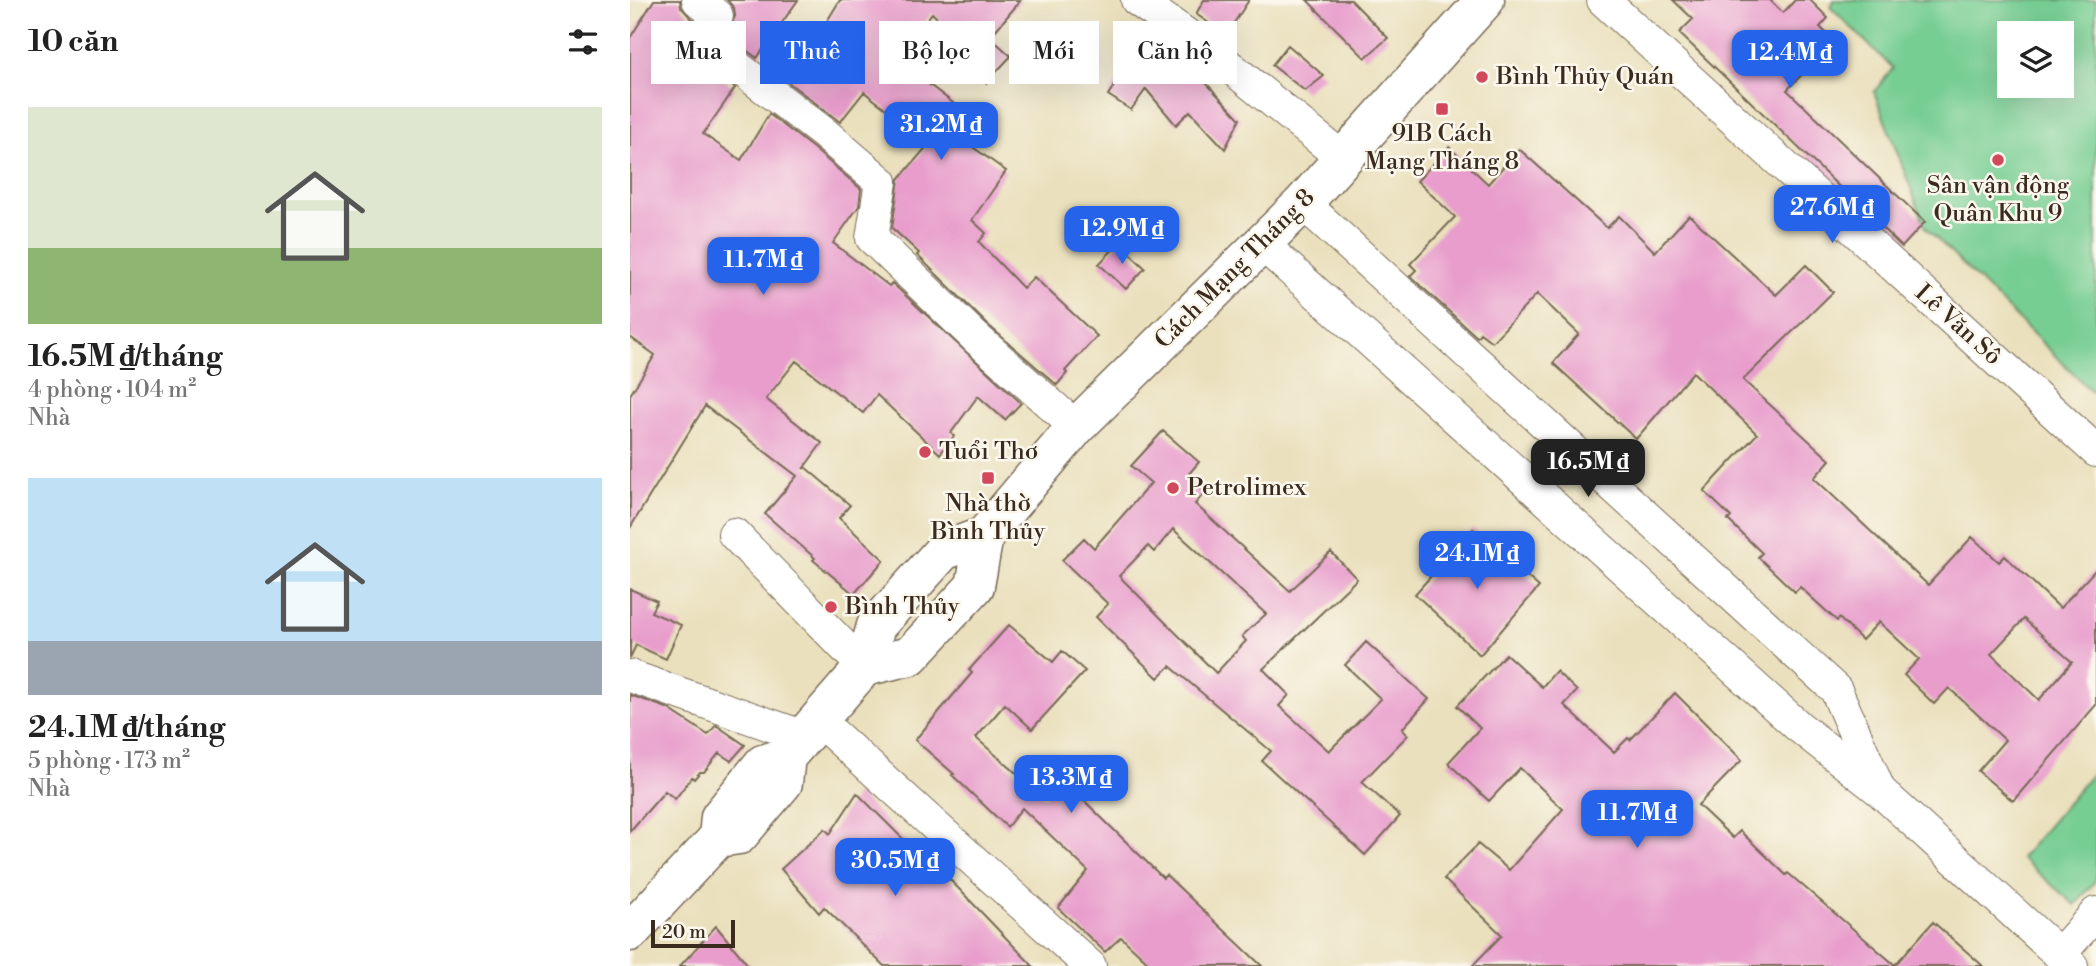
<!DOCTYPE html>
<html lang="vi">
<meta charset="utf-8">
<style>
body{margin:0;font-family:"Libre Bodoni",serif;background:#f6f6f6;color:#222;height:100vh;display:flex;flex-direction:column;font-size:26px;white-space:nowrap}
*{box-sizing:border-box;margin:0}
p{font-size:23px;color:#767676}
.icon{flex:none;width:38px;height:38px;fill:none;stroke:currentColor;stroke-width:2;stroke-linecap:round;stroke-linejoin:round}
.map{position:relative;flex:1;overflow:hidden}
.panel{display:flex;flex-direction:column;background:#fff;width:630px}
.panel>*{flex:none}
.top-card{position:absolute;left:21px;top:21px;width:665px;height:63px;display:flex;gap:14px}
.buttons{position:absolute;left:1367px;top:21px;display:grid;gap:14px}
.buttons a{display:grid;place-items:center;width:77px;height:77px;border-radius:0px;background:#fff;box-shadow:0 7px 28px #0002;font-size:35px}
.scale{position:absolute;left:21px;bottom:18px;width:84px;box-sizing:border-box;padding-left:7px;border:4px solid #3b2a1e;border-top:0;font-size:19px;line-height:24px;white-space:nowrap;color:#3b2a1e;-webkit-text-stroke:5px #fbf7ec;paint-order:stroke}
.price{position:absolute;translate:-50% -60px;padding:0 16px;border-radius:14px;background:#2563eb;color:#fff;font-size:23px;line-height:46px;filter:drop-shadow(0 2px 4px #0008)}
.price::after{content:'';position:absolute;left:50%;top:42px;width:21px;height:16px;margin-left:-10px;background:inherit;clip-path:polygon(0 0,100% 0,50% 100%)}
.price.selected{background:#222;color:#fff}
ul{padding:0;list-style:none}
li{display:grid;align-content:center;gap:14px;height:371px;padding:0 28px}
li span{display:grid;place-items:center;height:217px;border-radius:0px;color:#555}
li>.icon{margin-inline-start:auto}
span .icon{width:126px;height:126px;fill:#fffc;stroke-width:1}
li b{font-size:30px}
h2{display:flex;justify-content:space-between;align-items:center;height:84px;padding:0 28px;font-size:30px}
.chip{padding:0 24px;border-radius:0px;background:#fff;box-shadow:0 7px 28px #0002;font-size:24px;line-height:63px}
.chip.selected{background:#2563eb;color:#fff}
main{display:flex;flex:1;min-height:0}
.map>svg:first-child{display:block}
.green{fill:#77ce93;stroke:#597c58;stroke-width:2;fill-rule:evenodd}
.building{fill:#e89dcc;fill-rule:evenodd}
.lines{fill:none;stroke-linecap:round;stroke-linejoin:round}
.minor-casing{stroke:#786a56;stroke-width:34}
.highway-casing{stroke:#786a56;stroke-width:41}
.minor{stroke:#fff;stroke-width:32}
.highway{stroke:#fff;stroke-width:38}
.poi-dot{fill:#d1495b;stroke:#fbf7ec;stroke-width:2.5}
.labels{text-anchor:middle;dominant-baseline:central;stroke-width:5;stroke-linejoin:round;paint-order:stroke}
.poi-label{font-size:24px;fill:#3b2a1e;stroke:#fbf7ec;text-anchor:start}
.street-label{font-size:24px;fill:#3b2a1e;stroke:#fbf7ec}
</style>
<main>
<section class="panel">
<h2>10 căn<svg class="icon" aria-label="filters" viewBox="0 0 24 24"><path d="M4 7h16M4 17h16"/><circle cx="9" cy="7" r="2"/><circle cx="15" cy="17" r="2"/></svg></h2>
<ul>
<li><span style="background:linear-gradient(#dfe7d0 65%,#8fb573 0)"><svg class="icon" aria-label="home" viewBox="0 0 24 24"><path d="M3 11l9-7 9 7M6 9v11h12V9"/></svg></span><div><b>16.5M ₫/tháng</b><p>4 phòng · 104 m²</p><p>Nhà</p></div></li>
<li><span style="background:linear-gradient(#bfe0f5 75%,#9aa5b1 0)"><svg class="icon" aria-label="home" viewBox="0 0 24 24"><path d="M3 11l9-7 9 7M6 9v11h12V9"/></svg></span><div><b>24.1M ₫/tháng</b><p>5 phòng · 173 m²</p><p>Nhà</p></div></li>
</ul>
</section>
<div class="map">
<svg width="1466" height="966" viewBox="0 0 1466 966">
<rect width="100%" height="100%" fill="#fbf7ec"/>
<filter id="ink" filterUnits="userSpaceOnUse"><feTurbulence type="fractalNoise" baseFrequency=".0143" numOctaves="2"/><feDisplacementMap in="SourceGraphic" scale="14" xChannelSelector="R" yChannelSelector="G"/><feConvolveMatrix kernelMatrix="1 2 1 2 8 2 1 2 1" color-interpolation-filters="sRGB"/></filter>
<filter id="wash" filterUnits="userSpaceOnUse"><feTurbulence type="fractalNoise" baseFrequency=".00686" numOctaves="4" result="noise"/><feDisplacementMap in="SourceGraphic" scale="28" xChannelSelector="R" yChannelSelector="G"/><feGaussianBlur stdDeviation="1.57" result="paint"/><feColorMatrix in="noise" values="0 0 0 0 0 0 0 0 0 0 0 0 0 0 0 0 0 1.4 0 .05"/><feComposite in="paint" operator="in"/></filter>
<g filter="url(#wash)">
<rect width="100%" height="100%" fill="#eae0bd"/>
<path class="green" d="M1204 0H1466V396L1296 228 1244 92 1263 68 1200 7ZM1379 33H1432V86H1379Z
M1466 769V880L1445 905 1391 858Z"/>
<g id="blocks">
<path class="building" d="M24 0H50L51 7 63 20 58 33 62 51 68 60 105 88 73 134 111 160 139 114 183 148 231 189 229 206 203 243 259 286 262 283 391 403 375 420 348 396 321 433 324 436 310 454 247 395 233 413 166 361 136 399 192 443 173 469 175 467 220 505 209 518 254 560 224 594 183 560 185 558 135 514 167 476 75 406 0 528V395L25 355 0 337V38Z
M97 0H168L127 58 97 36 105 16 104 8Z
M210 0H391L360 37 381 56 356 83 341 68 349 59 302 13 266 59 323 103 308 122 376 171 342 220 356 233 349 242 393 288 404 277 467 336 435 371 437 373 427 385 357 324 287 255 289 253 262 228 269 179 300 143 234 92 210 122 159 83Z
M574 0H619L596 35 566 14Z
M677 0H721L758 38 735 58Z
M1043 0H1140L1153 13 1165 0H1180L1198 18 1190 27 1204 41 1157 90 1295 222 1272 247 1049 33 1063 19Z
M517 35 570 73 576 83 610 119 595 149 560 111 546 125 516 89 501 110 478 95Z
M658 45 694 76 675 91 642 65Z
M819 147 858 184 889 149 977 228 989 216 1025 252 1059 215 1146 295 1176 265 1203 292 1113 380 1200 460 1184 478 1298 585 1342 537 1369 562 1375 556 1430 608 1466 569V705L1383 801 1348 771 1375 740 1319 688 1304 704 1274 675 1289 659 1249 622 1232 640 1209 618 1207 621 1170 587 1165 592 1128 557 1132 553 1098 520 1101 517 1074 491 1127 434 1063 372 1006 439 923 363 949 334 907 294 862 342 850 333 847 337 780 276 786 270 780 264 825 217 787 181ZM1394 619 1442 662 1409 700 1361 654Z
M489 243 515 268 496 289 469 264Z
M533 431 569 462 557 476 575 492 565 504 660 591 701 552 727 579 633 669 659 695 649 706 699 751 751 699 715 665 736 642 799 699 772 729 778 735 732 782 770 816 735 855 632 761 641 751 540 666 528 678 466 617 478 604 432 560 454 538 464 548 521 483 501 466ZM543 529 636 614 612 636 616 641 586 673 489 576 518 546 524 552Z
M843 529 909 587 850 655 785 594Z
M0 589 27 601 21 612 51 625 36 659 6 645 0 658Z
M379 625 423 662 432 651 455 671 402 729 375 704 346 738 414 797 432 779 533 878 536 875 632 966H522L491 937 475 952 428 908 458 871 392 808 377 827 322 775 324 774 285 740 342 673 339 670Z
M876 654 912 687 926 671 947 691 934 705 984 752 998 738 1000 740 1045 693 1112 760 1068 805 1103 838 1110 831 1156 875 1158 873 1265 965 1303 922 1353 966H842L872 935 814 879 848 844 879 870 933 809 890 768 859 801 818 763 850 728 827 706Z
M0 695 37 708 78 735 86 725 115 745 101 761 89 753 74 772H70L64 779 62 777 45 799 35 791 0 831Z
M227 793 300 866 303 862 403 966H254L194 907 189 913 151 869 195 829 200 834Z
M86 926 119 966H50Z"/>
</g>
</g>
<g filter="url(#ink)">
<use href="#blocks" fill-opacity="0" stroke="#786a56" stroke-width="2"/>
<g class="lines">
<g class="minor-casing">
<path id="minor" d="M68 0 87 16 76 35 79 45 195 134 251 182 242 238 345 337 446 427
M507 0 583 53 714 159
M973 0 1466 451
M673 203 1206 690 1248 787
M631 243 1168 726 1249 790 1442 966
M104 534 234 667
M0 676 172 736
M187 719 460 966
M1430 954 1466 913"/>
</g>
<g class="highway-casing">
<path id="highway" d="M234 667 280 656 345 586 354 536
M88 838 109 835 153 783 156 757 234 667 246 626 313 551 354 536 446 427 673 203 855 0
M0 932 88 838 90 817 133 764 156 757"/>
</g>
<use href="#minor" class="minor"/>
<use href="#highway" class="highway"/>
</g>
</g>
<g class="poi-dot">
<circle cx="852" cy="77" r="7"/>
<rect x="805" y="102" width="14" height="14" rx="3.5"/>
<circle cx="1368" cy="160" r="7"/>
<circle cx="295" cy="452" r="7"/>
<rect x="351" y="471" width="14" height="14" rx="3.5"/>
<circle cx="543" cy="488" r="7"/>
<circle cx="201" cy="607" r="7"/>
</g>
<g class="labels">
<g class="poi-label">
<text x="866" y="77">Bình Thủy Quán</text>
<text x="812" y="134" text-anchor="middle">91B Cách<tspan x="812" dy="28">Mạng Tháng 8</tspan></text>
<text x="1368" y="186" text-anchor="middle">Sân vận động<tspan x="1368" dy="28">Quân Khu 9</tspan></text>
<text x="309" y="452">Tuổi Thơ</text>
<text x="557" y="488">Petrolimex</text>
<text x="358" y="504" text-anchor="middle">Nhà thờ<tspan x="358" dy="28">Bình Thủy</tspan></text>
<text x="215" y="607">Bình Thủy</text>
</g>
<g class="street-label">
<text transform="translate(605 269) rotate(-45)">Cách Mạng Tháng 8</text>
<text transform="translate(1328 325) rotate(42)">Lê Văn Sô</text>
</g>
</g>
</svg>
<div class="buttons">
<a><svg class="icon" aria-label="layers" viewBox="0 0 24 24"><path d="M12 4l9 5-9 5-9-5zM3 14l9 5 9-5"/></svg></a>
</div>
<div class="scale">20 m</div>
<b class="price" style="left:1160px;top:90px">12.4M ₫</b>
<b class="price" style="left:311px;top:162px">31.2M ₫</b>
<b class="price" style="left:1202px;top:245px">27.6M ₫</b>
<b class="price" style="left:492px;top:266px">12.9M ₫</b>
<b class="price" style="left:133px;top:297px">11.7M ₫</b>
<b class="price selected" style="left:958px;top:499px">16.5M ₫</b>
<b class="price" style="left:847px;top:591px">24.1M ₫</b>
<b class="price" style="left:441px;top:815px">13.3M ₫</b>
<b class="price" style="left:1007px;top:850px">11.7M ₫</b>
<b class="price" style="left:265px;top:898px">30.5M ₫</b>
<div class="top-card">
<a class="chip">Mua</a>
<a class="chip selected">Thuê</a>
<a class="chip">Bộ lọc</a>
<a class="chip">Mới</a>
<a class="chip">Căn hộ</a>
</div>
</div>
</main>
